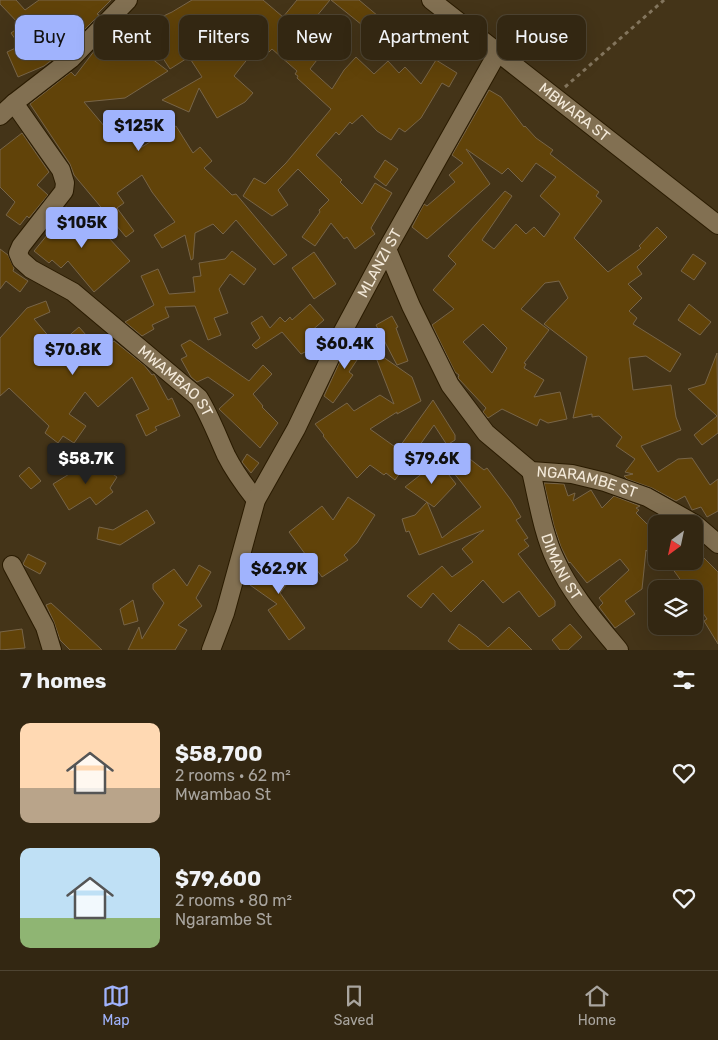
<!DOCTYPE html>
<meta charset="utf-8">
<style>
body{margin:0;font-family:Rubik,sans-serif;background:#3e3320;color:#f1f3f6;height:100vh;display:flex;flex-direction:column;font-size:19px;white-space:nowrap}
*{box-sizing:border-box;margin:0}
p{font-size:16px;color:#a9a59f}
.icon{flex:none;width:28px;height:28px;fill:none;stroke:currentColor;stroke-width:2;stroke-linecap:round;stroke-linejoin:round}
.map{position:relative;height:650px;overflow:hidden}
.sheet{display:flex;flex-direction:column;background:#332712;flex:1}
.sheet>*{flex:none}
.hud{position:absolute;left:15px;top:15px;width:689px;height:45px;display:flex;gap:10px}
.needle{width:32px;rotate:213deg}
.tools{position:absolute;left:648px;top:515px;display:grid;gap:10px}
.tools a{display:grid;place-items:center;width:55px;height:55px;border-radius:10px;background:#332712;box-shadow:0 5px 20px #0002,0 0 0 1px #4e4432;font-size:25px}
.price{position:absolute;translate:-50% -42px;padding:0 11px;border-radius:5px;background:#a0b3fd;color:#111;font-size:16px;line-height:32px;filter:drop-shadow(0 1px 2px #0008)}
.price::after{content:'';position:absolute;left:50%;top:30px;width:15px;height:11px;margin-left:-8px;background:inherit;clip-path:polygon(0 0,100% 0,50% 100%)}
.price.on{background:#222;color:#fff}
ul{padding:0;list-style:none}
li{display:flex;align-items:center;gap:15px;height:125px;padding:0 20px}
li span{display:grid;place-items:center;flex:none;width:140px;height:100px;border-radius:10px;color:#555}
li>.icon{margin-inline-start:auto}
span .icon{width:60px;height:60px;fill:#fffc;stroke-width:1}
li b{font-size:21px}
h2{display:flex;justify-content:space-between;align-items:center;height:60px;padding:0 20px;font-size:21px}
.pill{padding:0 18px;border-radius:10px;background:#332712;box-shadow:0 5px 20px #0002,0 0 0 1px #4e4432;font-size:18px;line-height:45px}
.pill.on{background:#a0b3fd;color:#111}
.tab-bar{display:flex;justify-content:space-around;align-items:center;height:70px;border-top:1px solid #4e4432;background:#332712;font-size:14px;color:#a9a59f}
.tab-bar a{display:grid;justify-items:center;gap:2px}
.tab-bar .on{color:#a0b3fd}
.map>svg:first-child{display:block}
.building{fill:#614309;stroke:#786548;fill-rule:evenodd}
.lines{fill:none;stroke-linecap:round;stroke-linejoin:round}
.minor-casing{stroke:#2a1b00;stroke-width:20}
.path{stroke:#83755d;stroke-width:3;stroke-dasharray:4 4;stroke-linecap:butt}
.minor{stroke:#827052;stroke-width:18}
.labels{text-anchor:middle;dominant-baseline:central;stroke-width:4.5;stroke-linejoin:round;paint-order:stroke}
.street-label{font-size:15px;fill:#f4eada;stroke:#3a2a0d}
</style>
<div class="map">
<svg width="718" height="650" viewBox="0 0 718 650">
<rect width="100%" height="100%" fill="#443418"/>
<path class="building" d="M0 0H16L25 10 39 0H111L97 14 99 15 84 30 81 28 60 52V54L44 66 18 77 7 52 20 46 11 33 21 26 0 4Z
M192 0H263L283 17 297 0H330L297 40 320 56 310 69 332 89 344 70 356 57 374 74 388 61 399 73 405 67 421 84 436 60 457 73 449 87 442 83 421 118 405 132 399 128 391 140 377 131 362 115 352 124 350 122 339 135 336 132 316 155 342 180 340 182 362 204 375 183 392 193 371 228 375 234 355 249 347 237 344 239 331 223 315 246 302 237 320 212 319 210 329 200 298 169 278 190 288 205 272 216 243 196 254 178 265 184 286 163 331 109 297 78 298 76 295 74 297 71 272 49 269 52 257 47 234 76 253 93 245 102 217 118 199 88 189 112 162 100 202 77 189 57 170 69 142 26 154 18 155 20 172 12Z
M331 0H359L378 16 367 29Z
M383 15 394 24 386 33 376 24Z
M114 30 168 71 125 98 84 102 115 139 136 128 137 150 176 126 193 153 200 147 212 161 204 168 232 195 236 194 287 255 274 265 236 220 223 234 213 224 195 233 193 259 191 260 185 235 162 248 154 235 175 222 152 192 142 175 117 193 124 203 117 208 134 231 126 237 74 175 70 164 30 104 71 72 75 76 95 50 107 40 102 42Z
M489 90 501 97 524 127 525 126 536 138 553 150 550 154 599 192 596 196 602 201 574 238 608 272 641 248 639 246 657 227 667 237 637 267 642 274 628 284 642 298 629 311 637 318 633 324 681 354 670 372 646 356 629 358 633 390 671 385 676 417 681 430 641 446 658 472 678 459 692 458 710 485 718 479V511L707 517 701 507 692 510 685 496 676 501 652 488 627 479 624 476 633 474 625 472 635 459 616 446 622 437 599 416 592 417V414L573 418 587 357 544 324 568 298 559 281 545 283 521 309 549 330 524 363 526 364 524 368 544 380 534 397 560 392 567 419 548 423 540 419 537 426 502 409 488 418 483 412 486 408 458 378 459 375 455 372 432 325 454 309 433 290 456 264 448 256 505 191 512 196 482 240 494 249 516 224 526 234 534 227 544 237 560 214 540 196 556 177 536 163 522 182 508 168 502 174 466 149 490 184 427 239 412 227 424 204 427 206 455 182 449 175 463 163 452 155ZM483 324 507 348 492 373 463 342Z
M22 133 49 172 37 185 48 195 29 218 27 216 20 225 6 215 15 202 0 187V150Z
M385 160 398 169 386 186 374 177Z
M66 207 110 236 108 237 130 261 94 292 68 261 61 268 52 260 49 263 34 251 48 234 46 232Z
M0 249 8 255 14 268 13 271 28 281 20 292 6 281 0 289Z
M232 251 256 269 244 285 230 274 219 289 228 313 214 318 221 335 208 340 195 306 165 307 169 317 152 325 154 329 142 336 125 322 154 305 141 276 158 269 169 294 195 292 193 277 201 276 199 263 225 259Z
M314 252 336 284 314 299 292 268Z
M693 254 706 263 694 280 681 271Z
M46 301 50 312 34 319 57 346 79 327 101 352 114 341 144 365 152 375 154 374 168 400 172 398 180 416 155 427 157 430 146 436 136 415 149 409 132 377 98 407 85 392 69 414 86 426 74 443 63 436 58 443 45 433 49 426 9 388 0 396V338L27 308Z
M310 304 324 320 310 332 316 343 323 348 317 360 305 352 301 354 282 332 256 349 252 345 260 338 251 323 262 316 270 328 280 317 285 322 290 317 292 320Z
M689 304 711 322 700 335 678 320Z
M392 316 398 327 396 328 408 361 397 365 376 325Z
M356 338 367 345 349 372 353 375 333 403 324 396 341 359Z
M190 340 249 381 263 365 272 374 253 394 263 406 262 407 278 423 260 448 219 409 234 395 208 377 197 382 191 377 181 359 187 356 181 345Z
M373 350 412 377 421 401 397 414V412L370 429 398 449 433 400 455 435V440L447 445 434 425 395 480 386 473 384 475 370 465 357 478 323 436 324 435 315 424 347 403 354 411 380 395 394 404Z
M717 353 718 433 702 445 694 435 717 416 688 389 705 384Z
M247 454 259 463 251 473 242 462Z
M466 456 484 470 487 468 511 500 521 517 516 520 528 538 524 540 529 546 518 554 555 601V606L539 617 519 591 503 603 483 580 451 612 433 593 421 608 407 596 442 566 452 577 473 562 462 549 484 530 419 555 409 531 406 532 402 519 415 515 427 502 442 538 481 507 453 472Z
M92 460 117 477 110 488 113 492 96 505 90 497 69 510 53 484Z
M438 461 456 484 434 507 405 487Z
M29 467 41 481 31 489 19 476Z
M544 483 564 484 568 496 575 493 573 501 591 490 602 508 614 496 640 506 636 508 639 510 636 513 656 533V562L646 550 642 589 625 601 635 614 615 628 599 607 603 603 599 598 629 570 620 559 587 583 570 562 569 563 561 547 554 526Z
M348 497 375 515 357 543 344 555 348 560 322 577 289 532 322 506 333 520Z
M147 510 155 523 120 545 97 539 99 527 113 530Z
M697 551 718 572V644L704 621 707 619 694 600V589H687L667 561H694V555Z
M28 554 46 563 40 574 25 566 23 564Z
M280 556 298 569 280 593 305 628 289 640 268 610 277 604 250 585 266 563 272 567Z
M199 565 211 572 196 598 202 606 178 625 187 630 175 650H128L139 627 142 639 164 603 153 589V584L174 569 187 586Z
M133 600 138 621 124 625 120 609Z
M51 603 85 634 102 650H70L60 640 54 622 46 605Z
M459 624 477 637 488 647 509 627 532 650H460L448 641Z
M570 624 582 637 568 650H560L552 640Z
M22 629 25 648 0 650V632Z"/>
<g class="lines">
<g class="minor-casing">
<g id="minor">
<path id="s1" d="M431 0 718 225"/>
<path id="s2" d="M14 103 61 170 65 183 64 191 21 246 18 253 21 260 31 269 73 292 199 398C210 416 217 435 226 455 234 471 245 486 256 500"/>
<path d="M0 116 14 103 71 59 128 0"/>
<path id="s3" d="M387 249 411 306 450 385 486 433 531 471 572 474 605 482 647 497 695 524 718 544"/>
<path id="s4" d="M531 471C538 501 543 534 556 561 571 594 596 622 619 650"/>
<path d="M12 565 45 627 52 650"/>
<path id="s5" d="M211 650 225 613 256 500 296 429 342 333 387 249 498 52"/>
</g>
</g>
<path class="path" d="M565 87 664 0"/>
<use href="#minor" class="minor"/>
</g>
<g class="labels">
<g class="street-label">
<text stroke="none"><textPath href="#s1" startOffset="182">MBWARA ST</textPath></text>
<text stroke="none"><textPath href="#s5" startOffset="424">MLANZI ST</textPath></text>
<text stroke="none"><textPath href="#s2" startOffset="386">MWAMBAO ST</textPath></text>
<text stroke="none"><textPath href="#s3" startOffset="326">NGARAMBE ST</textPath></text>
<text stroke="none"><textPath href="#s4" startOffset="101">DIMANI ST</textPath></text>
</g>
</g>
</svg>
<div class="tools">
<a><svg class="needle" viewBox="-14 -14 28 28"><path d="M0-13l5 13h-10z" fill="#e53935"/><path d="M0 13l5-13h-10z" fill="#a9a59f"/></svg></a>
<a><svg class="icon" aria-label="layers" viewBox="0 0 24 24"><path d="M12 4l9 5-9 5-9-5zM3 14l9 5 9-5"/></svg></a>
</div>
<b class="price" style="left:139px;top:152px">$125K</b>
<b class="price" style="left:82px;top:249px">$105K</b>
<b class="price" style="left:345px;top:370px">$60.4K</b>
<b class="price" style="left:73px;top:376px">$70.8K</b>
<b class="price on" style="left:86px;top:485px">$58.7K</b>
<b class="price" style="left:432px;top:485px">$79.6K</b>
<b class="price" style="left:279px;top:595px">$62.9K</b>
<div class="hud">
<a class="pill on">Buy</a>
<a class="pill">Rent</a>
<a class="pill">Filters</a>
<a class="pill">New</a>
<a class="pill">Apartment</a>
<a class="pill">House</a>
</div>
</div>
<section class="sheet">
<h2>7 homes<svg class="icon" aria-label="filters" viewBox="0 0 24 24"><path d="M4 7h16M4 17h16"/><circle cx="9" cy="7" r="2"/><circle cx="15" cy="17" r="2"/></svg></h2>
<ul>
<li><span style="background:linear-gradient(#ffd9b3 65%,#b9a48a 0)"><svg class="icon" aria-label="home" viewBox="0 0 24 24"><path d="M3 11l9-7 9 7M6 9v11h12V9"/></svg></span><div><b>$58,700</b><p>2 rooms · 62 m²</p><p>Mwambao St</p></div><svg class="icon" aria-label="heart" viewBox="0 0 24 24"><path d="M12 20l-8-8c-3-5 5-10 8-4 3-6 11-1 8 4z"/></svg></li>
<li><span style="background:linear-gradient(#bfe0f5 70%,#8fb573 0)"><svg class="icon" aria-label="home" viewBox="0 0 24 24"><path d="M3 11l9-7 9 7M6 9v11h12V9"/></svg></span><div><b>$79,600</b><p>2 rooms · 80 m²</p><p>Ngarambe St</p></div><svg class="icon" aria-label="heart" viewBox="0 0 24 24"><path d="M12 20l-8-8c-3-5 5-10 8-4 3-6 11-1 8 4z"/></svg></li>
</ul>
</section>
<nav class="tab-bar">
<a class="on"><svg class="icon" aria-label="map" viewBox="0 0 24 24"><path d="M3 6l6-2 6 2 6-2v14l-6 2-6-2-6 2zM9 4v14M15 6v14"/></svg>Map</a>
<a><svg class="icon" aria-label="saved" viewBox="0 0 24 24"><path d="M7 4h10v16l-5-4-5 4z"/></svg>Saved</a>
<a><svg class="icon" aria-label="home" viewBox="0 0 24 24"><path d="M3 11l9-7 9 7M6 9v11h12V9"/></svg>Home</a>
</nav>
